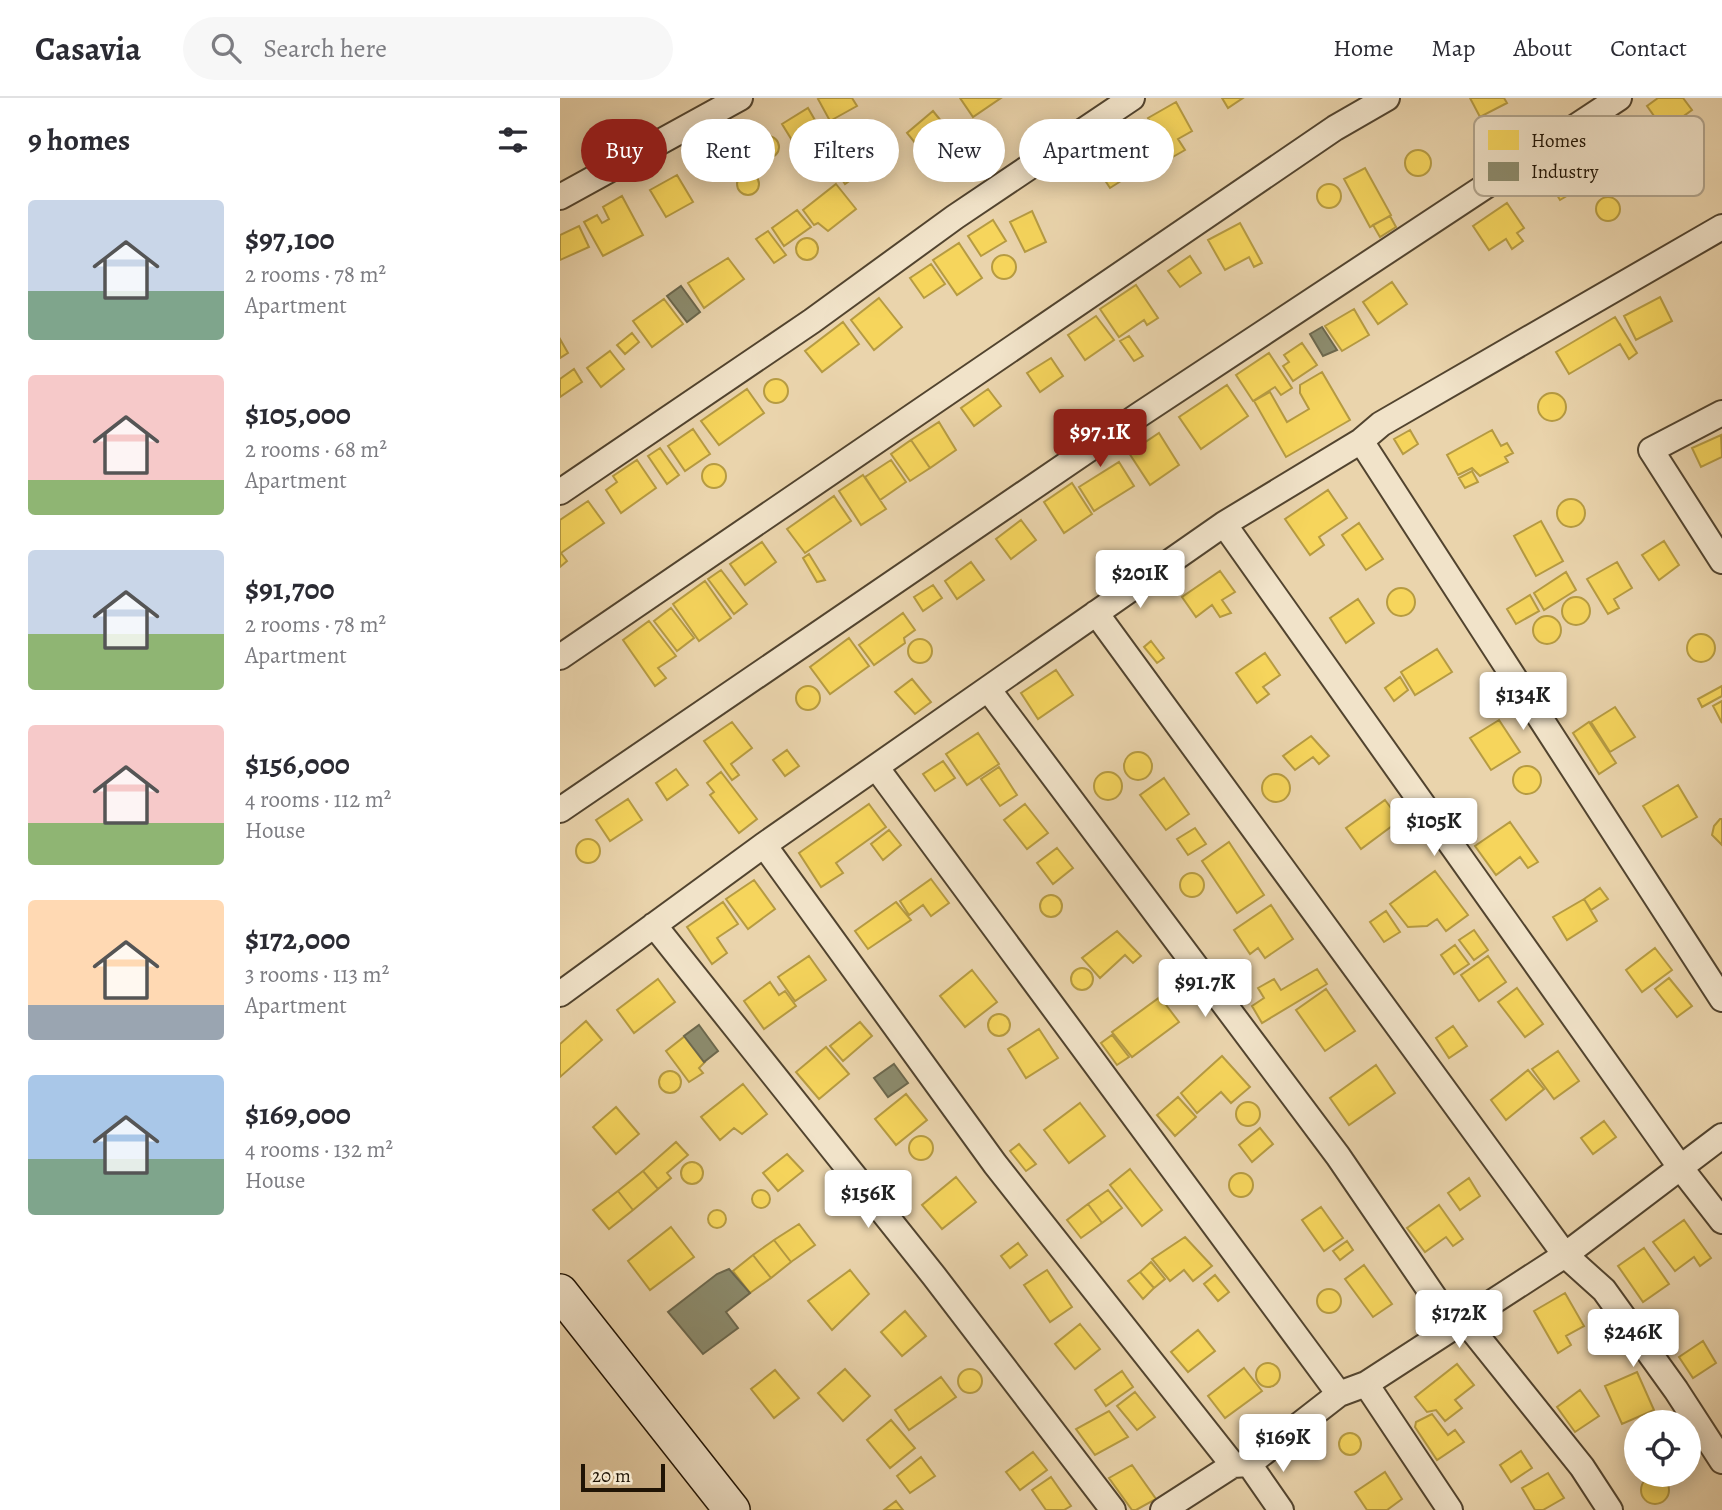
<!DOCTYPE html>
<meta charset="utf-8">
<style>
body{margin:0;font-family:Alegreya,serif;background:#f7f7f7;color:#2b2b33;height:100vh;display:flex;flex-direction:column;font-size:26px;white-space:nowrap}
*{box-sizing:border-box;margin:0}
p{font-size:23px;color:#7c7c81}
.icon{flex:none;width:38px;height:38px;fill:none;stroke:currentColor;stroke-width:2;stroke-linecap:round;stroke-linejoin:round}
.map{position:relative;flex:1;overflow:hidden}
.panel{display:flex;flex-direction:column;background:#fff;width:560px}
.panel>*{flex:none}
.guide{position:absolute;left:21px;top:21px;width:665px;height:63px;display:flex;gap:14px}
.tools{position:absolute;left:1064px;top:1312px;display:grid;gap:14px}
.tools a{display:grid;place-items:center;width:77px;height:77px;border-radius:50%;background:#fff;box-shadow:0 4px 18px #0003;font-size:35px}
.scale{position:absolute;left:21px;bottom:18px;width:84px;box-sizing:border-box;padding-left:7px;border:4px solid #201405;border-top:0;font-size:19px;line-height:24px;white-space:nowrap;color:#201405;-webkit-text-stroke:5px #f1e3c9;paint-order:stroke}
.price{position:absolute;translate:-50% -60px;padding:0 16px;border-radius:7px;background:#fff;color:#222;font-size:23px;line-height:46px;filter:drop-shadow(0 2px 4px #0008)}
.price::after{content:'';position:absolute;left:50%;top:42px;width:21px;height:16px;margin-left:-10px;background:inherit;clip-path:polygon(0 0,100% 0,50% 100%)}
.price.active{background:#8f2418;color:#fff}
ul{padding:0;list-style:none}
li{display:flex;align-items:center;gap:21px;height:175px;padding:0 28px}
li span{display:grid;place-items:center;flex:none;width:196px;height:140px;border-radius:7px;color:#555}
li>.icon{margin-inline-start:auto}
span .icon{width:84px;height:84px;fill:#fffc;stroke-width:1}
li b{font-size:30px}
h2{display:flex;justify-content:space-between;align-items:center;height:84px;padding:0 28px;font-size:30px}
.chip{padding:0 24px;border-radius:32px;background:#fff;box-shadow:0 4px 18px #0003;font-size:24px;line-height:63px}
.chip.active{background:#8f2418;color:#fff}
header{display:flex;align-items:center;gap:42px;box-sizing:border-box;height:98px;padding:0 35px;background:#fff;border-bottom:2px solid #e1e1e2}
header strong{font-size:33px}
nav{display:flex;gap:38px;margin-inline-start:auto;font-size:24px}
.search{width:490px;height:63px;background:#f7f7f7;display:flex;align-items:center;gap:18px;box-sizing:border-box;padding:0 24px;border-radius:38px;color:#7c7c81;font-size:26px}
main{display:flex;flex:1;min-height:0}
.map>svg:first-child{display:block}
.homes{fill:#f6d55c;stroke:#b69b42;stroke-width:2}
.industry{fill:#8c8c6e;stroke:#6c684e;stroke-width:2}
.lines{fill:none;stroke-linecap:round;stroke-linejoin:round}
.street-casing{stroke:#52442f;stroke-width:28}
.secondary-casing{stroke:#201405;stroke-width:38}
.street{stroke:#f1e3c9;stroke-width:24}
.secondary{stroke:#f1e3c9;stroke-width:35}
.key{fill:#f1e3c9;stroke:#b2a58e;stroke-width:2}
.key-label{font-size:19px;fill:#201405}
</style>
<header>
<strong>Casavia</strong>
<div class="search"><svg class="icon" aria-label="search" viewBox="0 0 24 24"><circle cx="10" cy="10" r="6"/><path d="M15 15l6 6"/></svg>Search here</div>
<nav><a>Home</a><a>Map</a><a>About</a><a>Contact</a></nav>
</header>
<main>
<section class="panel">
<h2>9 homes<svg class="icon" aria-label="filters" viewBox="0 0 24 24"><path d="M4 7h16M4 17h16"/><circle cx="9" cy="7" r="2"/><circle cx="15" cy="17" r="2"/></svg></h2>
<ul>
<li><span style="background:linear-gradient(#c9d6e8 65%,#7fa58c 0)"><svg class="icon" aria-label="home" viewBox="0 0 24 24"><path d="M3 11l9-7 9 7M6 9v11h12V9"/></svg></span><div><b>$97,100</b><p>2 rooms · 78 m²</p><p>Apartment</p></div></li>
<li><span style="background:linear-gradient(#f6c9c9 75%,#8fb573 0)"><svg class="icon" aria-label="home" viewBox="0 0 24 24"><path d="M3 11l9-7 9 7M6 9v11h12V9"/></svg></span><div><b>$105,000</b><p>2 rooms · 68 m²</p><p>Apartment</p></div></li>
<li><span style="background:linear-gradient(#c9d6e8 60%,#8fb573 0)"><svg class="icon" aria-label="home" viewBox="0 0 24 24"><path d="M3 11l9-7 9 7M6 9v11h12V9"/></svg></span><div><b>$91,700</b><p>2 rooms · 78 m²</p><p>Apartment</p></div></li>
<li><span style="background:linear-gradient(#f6c9c9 70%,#8fb573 0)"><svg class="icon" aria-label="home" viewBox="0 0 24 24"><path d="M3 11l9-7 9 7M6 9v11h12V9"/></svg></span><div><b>$156,000</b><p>4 rooms · 112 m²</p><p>House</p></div></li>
<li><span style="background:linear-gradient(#ffd9b3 75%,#9aa5b1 0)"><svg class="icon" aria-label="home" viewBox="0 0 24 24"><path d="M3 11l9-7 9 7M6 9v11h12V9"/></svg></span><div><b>$172,000</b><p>3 rooms · 113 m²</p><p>Apartment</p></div></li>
<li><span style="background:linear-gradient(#a9c7e8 60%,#7fa58c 0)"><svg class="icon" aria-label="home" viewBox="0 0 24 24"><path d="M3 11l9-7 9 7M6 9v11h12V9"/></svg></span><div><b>$169,000</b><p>4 rooms · 132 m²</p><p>House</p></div></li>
</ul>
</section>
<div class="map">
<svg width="1162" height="1412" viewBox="0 0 1162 1412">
<rect width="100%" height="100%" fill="#ead4ac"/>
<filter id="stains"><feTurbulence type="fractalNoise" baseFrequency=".00286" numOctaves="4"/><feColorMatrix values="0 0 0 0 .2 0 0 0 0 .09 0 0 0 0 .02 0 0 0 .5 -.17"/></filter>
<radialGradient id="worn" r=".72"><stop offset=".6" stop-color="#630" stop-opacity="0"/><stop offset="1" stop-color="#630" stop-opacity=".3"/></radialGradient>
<path class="homes" d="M260 0H292L297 8 270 23 258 1Z
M400 0H441L413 19Z
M662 0H683L668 10Z
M910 0H944L947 5 920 19Z
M1098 0H1123L1132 12 1104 32 1087 8Z
M616 4 632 33 618 41 625 52 611 60 588 20Z
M248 10 263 36 238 52 222 26Z
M373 13 395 40 368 61 347 35Z
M314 34 321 44 308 53 301 42Z
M575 36 590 57 580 64 583 69 550 90 533 64Z
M197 49a11 11 0 1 1 22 0a11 11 0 1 1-22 0Z
M300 48 313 66 285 86 273 68Z
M1023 51 1039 79 1000 102 984 75Z
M845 65a13 13 0 1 1 26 0a13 13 0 1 1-26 0Z
M805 70 831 117 810 129 784 81Z
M177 86a11 11 0 1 1 22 0a11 11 0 1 1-22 0Z
M117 77 133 104 106 119 90 92Z
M757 98a12 12 0 1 1 24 0a12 12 0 1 1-24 0Z
M276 86 296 111 268 133 258 125 254 127 243 112Z
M62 98 83 137 43 158 24 124 37 117 42 125 49 121 43 109Z
M1036 111a12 12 0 1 1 24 0a12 12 0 1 1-24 0Z
M947 105 964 130 957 135 963 143 952 151 946 141 929 152 913 128Z
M237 112 251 129 224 148 212 130Z
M472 113 486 144 465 154 450 124Z
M830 118 836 129 820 139 813 127Z
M433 122 446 143 421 158 408 138Z
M680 125 702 165 694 169 689 159 665 172 648 142Z
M19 128 29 149 0 162V137Z
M208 133 226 157 214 165 196 141Z
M236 151a11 11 0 1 1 22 0a11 11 0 1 1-22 0Z
M399 145 422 180 397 197 373 162Z
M432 169a12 12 0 1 1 24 0a12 12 0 1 1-24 0Z
M630 158 641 175 620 189 608 173Z
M168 160 184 181 144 210 128 185Z
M371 166 385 186 364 200 350 180Z
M832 184 847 206 818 226 803 204Z
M576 187 598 220 587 227 584 222 559 239 540 211Z
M1100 199 1112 223 1076 242 1064 218Z
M319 200 342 229 314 252 291 222Z
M104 201 123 226 92 249 73 223Z
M794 211 809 237 782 253 765 228Z
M536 218 554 242 525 262 508 237Z
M1055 219 1077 255 1069 261 1060 246 1009 276 996 254Z
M283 224 299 246 262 274 245 253Z
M72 235 79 244 65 256 57 247Z
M569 238 583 258 574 263 560 243Z
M0 241 8 255 0 260Z
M742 245 757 267 733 283 723 268 729 264 724 257Z
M50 253 64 271 41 289 27 270Z
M709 255 732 290 721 297 715 289 693 303 676 277Z
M491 260 503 278 480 294 467 275Z
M14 271 22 284 0 299V281Z
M762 274 790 322 726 359 694 303 710 294 727 324 749 311 740 295V287Z
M204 293a12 12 0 1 1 24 0a12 12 0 1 1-24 0Z
M667 287 688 318 641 351 619 319Z
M187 291 204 315 159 347 141 323Z
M428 291 441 308 414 328 401 310Z
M978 309a14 14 0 1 1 28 0a14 14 0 1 1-28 0Z
M379 324 396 352 370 370 351 342Z
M133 331 150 356 125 373 108 348Z
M850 332 858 346 843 356 834 341Z
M932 332 941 348 947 345 953 355 945 359 948 364 920 378 912 370 898 377 887 357Z
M599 335 619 367 590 387 569 355Z
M1161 337 1162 359 1141 369 1132 350Z
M351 342 370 370 350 383 331 356Z
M100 350 119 377 107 386 88 358Z
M77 362 96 390 61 415 46 392 57 384 53 378Z
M331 362 346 384 320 402 305 379Z
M559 364 574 388 534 413 519 389Z
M142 378a12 12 0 1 1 24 0a12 12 0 1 1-24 0Z
M912 373 918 384 905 390 899 380Z
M303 377 326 411 301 427 279 393Z
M512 385 532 416 504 435 484 404Z
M768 392 787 420 759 439 764 447 750 457 725 421Z
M274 398 291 423 245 455 227 431Z
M997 415a14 14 0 1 1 28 0a14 14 0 1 1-28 0Z
M28 403 44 425 1 455 7 463 0 469V422Z
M461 422 476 442 451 461 436 441Z
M981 423 1003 463 976 478 954 438Z
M799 425 823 461 806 472 782 437Z
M1104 443 1119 467 1099 482 1082 457Z
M202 444 216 464 185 487 170 466Z
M249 456 265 482 257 484 243 460Z
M411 464 424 482 397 501 385 483Z
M1057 464 1072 490 1054 501 1059 510 1048 516 1027 481Z
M161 472 187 506 174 516 148 481Z
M660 473 675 494 662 502 671 515 660 519 652 507 636 519 622 499Z
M1006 474 1016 492 984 512 974 495Z
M145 483 171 520 139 543 113 506Z
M373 487 382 500 363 513 354 499Z
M827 504a14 14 0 1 1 28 0a14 14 0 1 1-28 0Z
M970 497 979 513 956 526 947 511Z
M1002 513a14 14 0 1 1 28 0a14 14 0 1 1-28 0Z
M798 501 814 525 786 545 770 520Z
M111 510 134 540 117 553 94 523Z
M343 515 355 532 344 540 345 545 314 567 299 547Z
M973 532a14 14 0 1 1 28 0a14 14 0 1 1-28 0Z
M89 523 116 558 98 570 106 580 95 588 63 542Z
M1127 550a14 14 0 1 1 28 0a14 14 0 1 1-28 0Z
M289 540 309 568 270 596 250 569Z
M348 553a12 12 0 1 1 24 0a12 12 0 1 1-24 0Z
M591 543 604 560 597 565 584 549Z
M877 551 892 574 855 597 841 574Z
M705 555 720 577 703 589 709 596 697 605 676 575Z
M496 572 513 597 478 621 461 595Z
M840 579 848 592 834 603 825 590Z
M352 581 371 604 355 616 335 594Z
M236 600a12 12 0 1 1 24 0a12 12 0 1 1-24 0Z
M1162 588V598L1142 609 1138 601Z
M1162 603V625L1153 608Z
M1055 609 1075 639 1050 654 1031 624Z
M939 622 960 654 931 672 910 640Z
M172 624 192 650 171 666 179 677 172 682 144 643Z
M1029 624 1056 665 1039 676 1013 635Z
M418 635 439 666 407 687 386 656Z
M751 638 769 658 759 666 753 659 735 672 723 658Z
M227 652 239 668 225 678 213 662Z
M564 668a14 14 0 1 1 28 0a14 14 0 1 1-28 0Z
M383 663 395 680 375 693 363 676Z
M953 682a14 14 0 1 1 28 0a14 14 0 1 1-28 0Z
M439 669 457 697 440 708 421 681Z
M116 671 128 687 107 702 96 685Z
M534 688a14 14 0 1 1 28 0a14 14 0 1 1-28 0Z
M161 674 197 721 179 735 150 697 154 694 147 685Z
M702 690a14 14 0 1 1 28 0a14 14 0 1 1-28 0Z
M604 680 629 716 606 732 580 697Z
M1118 687 1137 719 1102 739 1083 708Z
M68 701 82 722 50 743 36 722Z
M825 702 840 722 801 751 786 730Z
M309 706 326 729 276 765 283 775 261 789 239 755Z
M465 706 488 735 467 751 444 722Z
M1160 721H1162V747L1152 737 1154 728Z
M950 724 978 764 968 770 960 759 936 777 915 748Z
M635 730 646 746 628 757 617 741Z
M329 732 341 747 323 762 311 746Z
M16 753a12 12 0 1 1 24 0a12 12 0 1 1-24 0Z
M669 744 704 797 677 815 642 763Z
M497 750 513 770 493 786 477 765Z
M875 773 908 817 886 833 877 821 867 828 848 829 830 806Z
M620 787a12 12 0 1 1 24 0a12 12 0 1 1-24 0Z
M371 781 389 805 371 818 363 807 349 817 340 803Z
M194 782 215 811 188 831 166 801Z
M1040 790 1048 801 1031 812 1024 801Z
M480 808a11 11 0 1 1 22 0a11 11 0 1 1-22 0Z
M1024 801 1037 823 1007 842 993 819Z
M163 804 178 826 157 840 167 855 152 866 127 829Z
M336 804 351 822 308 851 295 833Z
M711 807 733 841 705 860 698 850 690 856 674 832Z
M826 813 840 834 824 844 810 824Z
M914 832 928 852 914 862 899 842Z
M557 833 581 858 573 865 565 857 540 880 522 860Z
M895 847 909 866 894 876 881 857Z
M1095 850 1112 872 1082 894 1066 872Z
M249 858 266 882 235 903 218 879Z
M928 858 946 884 919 903 901 877Z
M511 881a11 11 0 1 1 22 0a11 11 0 1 1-22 0Z
M757 871 767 886 702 925 692 908 704 900 698 890 714 881 721 892Z
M412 872 437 904 405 929 380 898Z
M1109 880 1132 908 1117 919 1095 891Z
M98 881 115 904 74 935 57 912Z
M210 884 219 897 225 893 236 908 204 931 184 903Z
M957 890 983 926 965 939 938 904Z
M766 891 795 933 765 953 736 912Z
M600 899 619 924 572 959 552 934Z
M428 927a11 11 0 1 1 22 0a11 11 0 1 1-22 0Z
M26 923 42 942 0 979V946Z
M300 924 312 938 283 963 270 948Z
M893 928 907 948 889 960 876 940Z
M479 931 498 960 466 980 448 951Z
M552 937 569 959 557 967 541 945Z
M125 938 145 964 139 970 143 975 129 984 106 953Z
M266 949 289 976 259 1001 236 974Z
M998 953 1019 983 994 1001 972 971Z
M662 958 690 989 671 1005 661 994 637 1015 621 995Z
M816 967 835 995 789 1027 770 1000Z
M968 972 984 991 946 1022 931 1002Z
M99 984a11 11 0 1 1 22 0a11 11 0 1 1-22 0Z
M183 986 207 1016 182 1036 174 1030 160 1042 141 1019Z
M346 996 367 1022 336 1047 315 1021Z
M618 999 636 1019 615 1038 597 1017Z
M676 1016a12 12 0 1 1 24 0a12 12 0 1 1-24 0Z
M520 1005 545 1038 509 1065 484 1032Z
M56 1009 79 1036 56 1056 33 1029Z
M1044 1023 1056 1039 1033 1056 1021 1040Z
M700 1030 713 1046 692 1064 679 1047Z
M349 1050a12 12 0 1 1 24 0a12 12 0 1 1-24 0Z
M116 1044 128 1057 107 1075 111 1080 98 1091 83 1073Z
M459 1046 476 1066 466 1073 450 1053Z
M227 1056 243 1073 218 1093 203 1075Z
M121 1075a11 11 0 1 1 22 0a11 11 0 1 1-22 0Z
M570 1071 602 1112 582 1128 550 1087Z
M83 1073 98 1091 73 1112 58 1093Z
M669 1087a12 12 0 1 1 24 0a12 12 0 1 1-24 0Z
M396 1079 416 1104 382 1131 362 1107Z
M909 1080 920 1098 900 1112 888 1095Z
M192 1101a9 9 0 1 1 18 0a9 9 0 1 1-18 0Z
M548 1092 562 1110 542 1125 528 1106Z
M58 1093 73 1112 49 1131 33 1112Z
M528 1106 542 1125 521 1140 507 1122Z
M879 1107 903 1141 893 1148 886 1139 865 1154 847 1130Z
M761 1109 783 1140 764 1153 742 1122Z
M148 1121a9 9 0 1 1 18 0a9 9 0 1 1-18 0Z
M1124 1122 1151 1160 1140 1168 1134 1159 1115 1173 1093 1144Z
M239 1126 255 1147 231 1164 214 1142Z
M111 1129 134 1159 90 1192 68 1163Z
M625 1139 652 1168 633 1183 624 1172 610 1183 592 1161Z
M214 1142 231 1164 211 1180 193 1157Z
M787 1143 793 1152 780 1162 773 1153Z
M458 1145 467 1157 450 1170 441 1158Z
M1084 1150 1109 1186 1083 1204 1058 1168Z
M193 1157 211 1180 190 1195 173 1173Z
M591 1164 605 1181 594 1190 580 1174Z
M804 1167 832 1206 813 1219 785 1181Z
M290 1172 309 1196 272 1232 248 1203Z
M487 1172 512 1209 490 1224 464 1187Z
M580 1174 594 1190 583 1201 568 1183Z
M655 1177 669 1194 658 1203 644 1186Z
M757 1203a12 12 0 1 1 24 0a12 12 0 1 1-24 0Z
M1005 1195 1024 1228 1006 1238 1011 1247 998 1255 974 1213Z
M345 1213 366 1238 342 1258 321 1234Z
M520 1226 540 1251 515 1271 495 1246Z
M638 1232 655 1253 628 1274 611 1254Z
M1143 1243 1156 1265 1133 1280 1119 1259Z
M696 1277a12 12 0 1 1 24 0a12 12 0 1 1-24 0Z
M897 1266 914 1287 895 1302 902 1310 885 1323 876 1312 867 1314 855 1299Z
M684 1270 702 1293 665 1320 648 1298Z
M398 1283a12 12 0 1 1 24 0a12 12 0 1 1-24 0Z
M285 1271 310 1298 283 1323 258 1295Z
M215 1272 239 1300 214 1320 191 1291Z
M562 1273 573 1289 546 1308 535 1292Z
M1077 1274 1094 1312 1062 1326 1045 1288Z
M381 1279 396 1299 349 1332 335 1312Z
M1020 1292 1039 1318 1015 1334 997 1309Z
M575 1294 595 1319 577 1332 557 1308Z
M549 1313 568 1339 535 1357 516 1331Z
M872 1316 888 1337 895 1332 904 1344 877 1362 855 1329 856 1324Z
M331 1322 355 1350 330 1370 307 1342Z
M779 1346a11 11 0 1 1 22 0a11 11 0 1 1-22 0Z
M961 1353 972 1370 951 1384 940 1367Z
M473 1354 487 1372 460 1392 446 1374Z
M361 1359 375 1378 350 1395 337 1378Z
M572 1367 596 1401 576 1412H572L549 1380Z
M825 1374 842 1401 827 1412H807L795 1394Z
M988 1375 1004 1400 983 1412H975L962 1390Z
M1081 1392a14 14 0 1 1 28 0a14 14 0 1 1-28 0Z
M491 1379 511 1408 504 1412H486L472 1392Z
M336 1403 343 1412H324Z"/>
<path class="industry" d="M121 188 140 214 127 224 107 198Z
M762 229 777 252 763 258 750 236Z
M139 927 158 953 144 964 124 938Z
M334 966 348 985 328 999 314 980Z
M169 1171 190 1195 166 1214 178 1230 143 1256 108 1214 157 1176Z"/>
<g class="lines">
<g class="street-casing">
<path id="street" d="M0 99 180 0
M1162 315 1091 352 1162 463
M801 343 1162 901
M0 394 252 223 395 119 572 0
M664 426 1120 1069 1162 1123
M536 515 1005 1157 1044 1192 1116 1292 1162 1363
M0 559 775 30 827 0
M428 591 778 1058 894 1228
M316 669 779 1296
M0 712 579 317 1059 0
M204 747 435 1066 673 1367
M94 827 374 1178 553 1412
M0 896 204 747 664 426 801 343 821 326 1162 129
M905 1223 1022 1369 1050 1412
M806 1286 890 1412
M689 1366 721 1412
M603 1412 673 1367 689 1366 779 1296 806 1286 1005 1157 1162 1038"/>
</g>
<g class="secondary-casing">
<path id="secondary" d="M0 1194 172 1412"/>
</g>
<use href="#street" class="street"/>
<use href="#secondary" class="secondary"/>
</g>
<rect x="914" y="18" width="230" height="80" rx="10" class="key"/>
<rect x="928" y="32" width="31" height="20" fill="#f6d55c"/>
<rect x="928" y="64" width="31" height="19" fill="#8c8c6e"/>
<g class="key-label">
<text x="971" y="49">Homes</text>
<text x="971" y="80">Industry</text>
</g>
<rect width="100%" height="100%" filter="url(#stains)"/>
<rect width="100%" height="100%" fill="url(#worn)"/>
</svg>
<div class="tools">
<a><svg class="icon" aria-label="locate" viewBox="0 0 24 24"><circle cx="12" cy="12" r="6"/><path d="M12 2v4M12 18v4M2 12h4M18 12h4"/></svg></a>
</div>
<div class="scale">20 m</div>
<b class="price active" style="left:540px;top:371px">$97.1K</b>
<b class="price" style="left:580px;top:512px">$201K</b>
<b class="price" style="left:963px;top:634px">$134K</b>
<b class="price" style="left:874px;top:760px">$105K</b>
<b class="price" style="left:645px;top:921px">$91.7K</b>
<b class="price" style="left:308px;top:1132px">$156K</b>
<b class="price" style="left:899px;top:1252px">$172K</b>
<b class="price" style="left:1073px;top:1271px">$246K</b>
<b class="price" style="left:723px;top:1376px">$169K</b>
<div class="guide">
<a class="chip active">Buy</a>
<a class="chip">Rent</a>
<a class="chip">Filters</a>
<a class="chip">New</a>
<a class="chip">Apartment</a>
</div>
</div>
</main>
